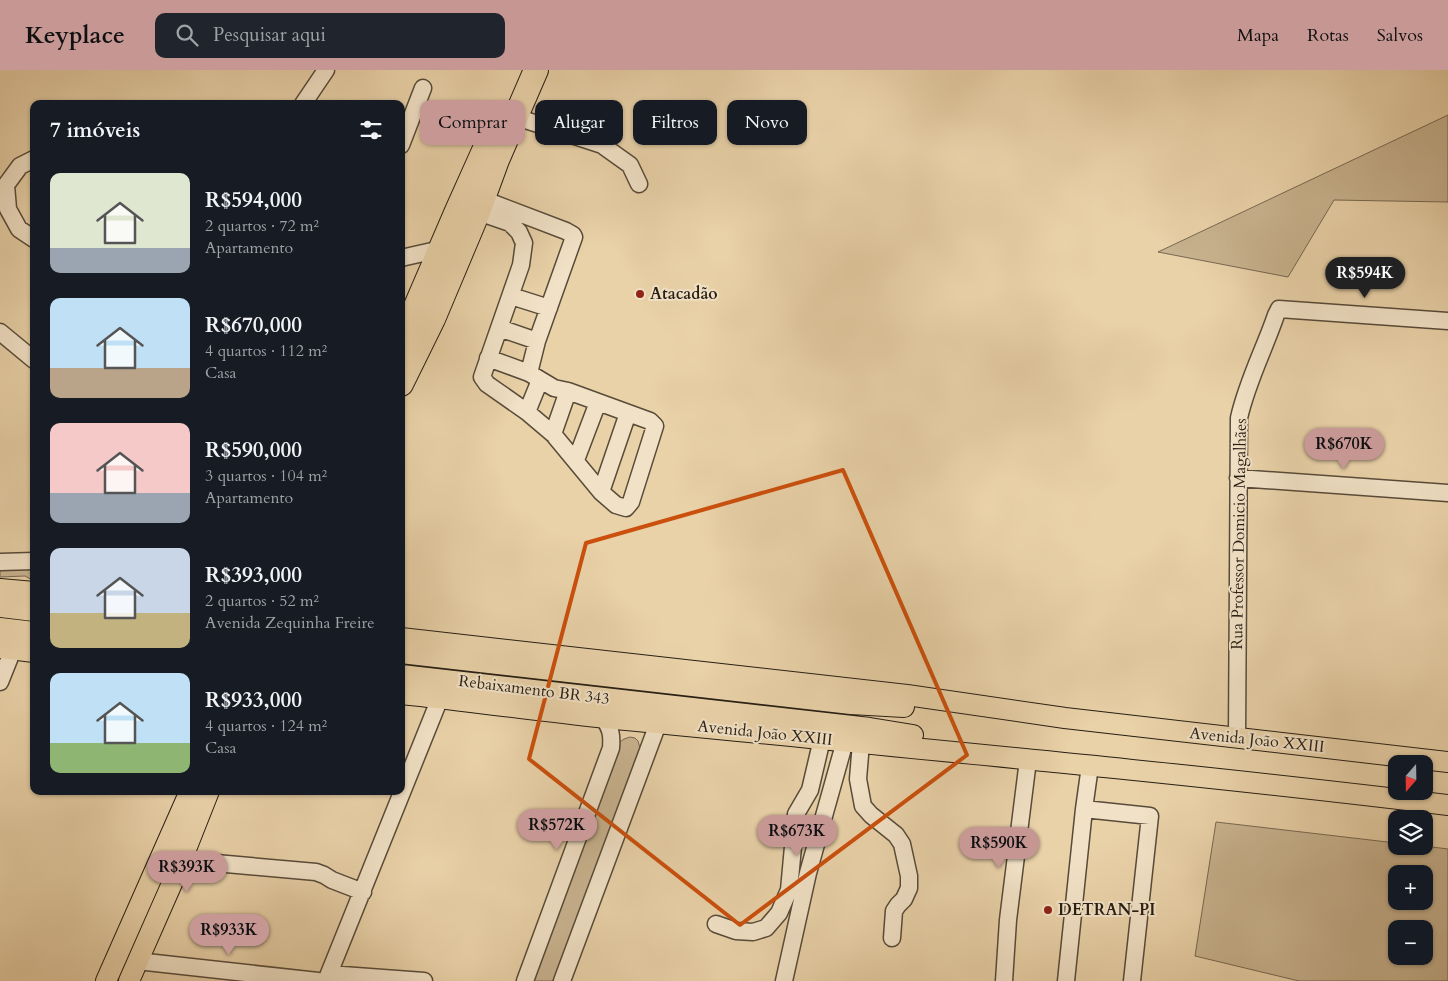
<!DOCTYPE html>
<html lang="pt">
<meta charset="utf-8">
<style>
body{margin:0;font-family:Cardo,serif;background:#20242c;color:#f1f3f6;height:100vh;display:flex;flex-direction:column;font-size:19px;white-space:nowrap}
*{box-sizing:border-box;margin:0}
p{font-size:16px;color:#9ea1a6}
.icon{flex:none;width:28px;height:28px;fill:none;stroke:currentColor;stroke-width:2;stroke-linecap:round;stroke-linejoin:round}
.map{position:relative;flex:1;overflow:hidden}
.panel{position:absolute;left:30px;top:30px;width:375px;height:695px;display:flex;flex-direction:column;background:#171b24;border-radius:10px;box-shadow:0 1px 4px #0004}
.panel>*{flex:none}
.top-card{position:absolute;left:420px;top:30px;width:475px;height:45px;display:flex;gap:10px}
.needle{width:32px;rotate:200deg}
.tools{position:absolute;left:1388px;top:685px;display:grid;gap:10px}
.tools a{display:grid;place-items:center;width:45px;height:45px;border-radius:10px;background:#171b24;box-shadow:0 1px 4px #0004;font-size:25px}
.price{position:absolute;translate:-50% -42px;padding:0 11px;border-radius:18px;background:#c59692;color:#111;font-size:16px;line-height:32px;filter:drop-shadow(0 1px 2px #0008)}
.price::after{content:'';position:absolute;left:50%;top:30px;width:15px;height:11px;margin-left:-8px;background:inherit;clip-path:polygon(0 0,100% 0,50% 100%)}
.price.on{background:#222;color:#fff}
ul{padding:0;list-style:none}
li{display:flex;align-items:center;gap:15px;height:125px;padding:0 20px}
li span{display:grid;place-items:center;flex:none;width:140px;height:100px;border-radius:10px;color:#555}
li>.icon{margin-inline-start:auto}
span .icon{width:60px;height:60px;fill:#fffc;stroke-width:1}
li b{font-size:21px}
h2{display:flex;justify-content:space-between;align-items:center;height:60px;padding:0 20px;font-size:21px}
.chip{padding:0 18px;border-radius:10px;background:#171b24;box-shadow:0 1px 4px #0004;font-size:18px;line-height:45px}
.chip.on{background:#c59692;color:#111}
header{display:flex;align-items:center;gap:30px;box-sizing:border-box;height:70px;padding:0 25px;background:#c59692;color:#111}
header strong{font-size:24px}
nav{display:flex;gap:28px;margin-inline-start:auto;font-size:18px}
.search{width:350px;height:45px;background:#20242c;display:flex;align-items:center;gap:12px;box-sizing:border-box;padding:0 18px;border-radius:10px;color:#9ea1a6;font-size:19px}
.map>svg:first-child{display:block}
.green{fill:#c8b38f;stroke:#776852;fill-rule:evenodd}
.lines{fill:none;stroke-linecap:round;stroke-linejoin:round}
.minor-casing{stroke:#574b39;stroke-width:19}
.major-casing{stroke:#261e14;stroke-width:22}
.highway-casing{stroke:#261e14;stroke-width:26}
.minor{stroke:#f1e1c6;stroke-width:16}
.major{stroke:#e9d1a8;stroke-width:20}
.highway{stroke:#e9d1a8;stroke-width:24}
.marked{fill:none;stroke:#cb500d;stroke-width:4;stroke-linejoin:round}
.poi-dot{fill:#8f2418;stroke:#f1e1c6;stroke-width:2}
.labels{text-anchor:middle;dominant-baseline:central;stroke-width:4;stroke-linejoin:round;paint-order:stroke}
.poi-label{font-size:16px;font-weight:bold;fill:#261e14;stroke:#f1e1c6;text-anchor:start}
.street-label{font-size:16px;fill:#261e14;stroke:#f1e1c6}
</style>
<header>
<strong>Keyplace</strong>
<div class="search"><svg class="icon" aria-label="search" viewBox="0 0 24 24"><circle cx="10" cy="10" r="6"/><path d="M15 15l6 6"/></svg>Pesquisar aqui</div>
<nav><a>Mapa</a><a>Rotas</a><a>Salvos</a></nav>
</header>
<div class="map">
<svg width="1448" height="911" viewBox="0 0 1448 911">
<rect width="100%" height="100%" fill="#e9d1a8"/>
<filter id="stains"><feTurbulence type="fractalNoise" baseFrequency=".004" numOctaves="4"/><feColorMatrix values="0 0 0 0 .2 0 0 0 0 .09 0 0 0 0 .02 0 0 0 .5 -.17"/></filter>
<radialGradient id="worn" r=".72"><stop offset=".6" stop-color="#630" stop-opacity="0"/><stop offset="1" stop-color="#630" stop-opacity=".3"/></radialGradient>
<path class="green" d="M1448 45V132L1334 130 1288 207 1158 182Z
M34 496V511L25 506 0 507V498Z
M630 667 635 668 638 671 640 678 555 911H533L620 672 624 669Z
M1216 752 1396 773V776H1424L1448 779V911H1299L1195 886ZM1396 804H1424V831H1396ZM1396 859H1424V886H1396Z"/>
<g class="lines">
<g class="minor-casing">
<path id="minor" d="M303 34 326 0
M516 47 602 75 630 95 639 114
M401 75 423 18
M34 89 20 96 6 115 8 139 19 159 34 169
M478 142 510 153 519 162 524 173 521 195 482 307 487 314 527 342 553 364 601 422 616 435 626 438 631 432 655 356 650 351 568 321 554 318 529 303 537 271 574 167 573 165 566 161 482 129
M401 188 441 179
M511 226 549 238
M499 258 537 271
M0 262 34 290
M488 288 529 303
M527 342 540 310
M553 364 568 321
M576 390 598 332
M1238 408 1448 423
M601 422 628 343
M0 492 34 491
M0 612 14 577
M1237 667 1239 348C1247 312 1264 280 1276 245L1279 239 1448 251
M861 673 858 709 863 736 871 745 896 765 902 774 909 806V818L904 829 898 835 894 841 892 868
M1084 739 1150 746 1132 911
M182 790 316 802 324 805 332 810 363 822
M716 854 736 861 753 862 766 858 779 843 789 820 796 744 810 720 822 669
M137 891 318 911
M329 904 424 911
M326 911 440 628
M525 911 611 678C612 665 611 658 603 648
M562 911 656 659 662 653
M784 911 808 803 845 671
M1004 911 1008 850 1028 690
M1066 911 1084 739 1090 696"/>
</g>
<g class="major-casing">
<path id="major" d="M0 537 34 541
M0 558 34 562
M401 568 907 625 1065 648 1448 692
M401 583 851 634 904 637
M401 605 870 658 913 665
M401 624C470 631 538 641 606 648 887 676 1168 701 1448 735
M106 911 190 721
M129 911 177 802 209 721"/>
</g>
<g class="highway-casing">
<path id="highway" d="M401 271 457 141 496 54
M401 314 433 249 478 142 497 90 536 0
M0 521 34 524
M0 576 34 580"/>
</g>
<use href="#minor" class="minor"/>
<use href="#major" class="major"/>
<use href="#highway" class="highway"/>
</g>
<path class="marked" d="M843 400 967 685 740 855 529 689 586 473Z"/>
<g class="poi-dot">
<circle cx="640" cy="224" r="5"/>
<circle cx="1048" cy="840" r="5"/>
</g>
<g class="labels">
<g class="poi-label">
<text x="650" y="224">Atacadão</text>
<text x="1058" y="840">DETRAN-PI</text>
</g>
<g class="street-label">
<text transform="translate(1239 464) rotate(-89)">Rua Professor Domicio Magalhães</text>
<text transform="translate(534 620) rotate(7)">Rebaixamento BR 343</text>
<text transform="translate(765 663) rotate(6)">Avenida João XXIII</text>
<text transform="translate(1257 670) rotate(6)">Avenida João XXIII</text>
</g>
</g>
<rect width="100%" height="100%" filter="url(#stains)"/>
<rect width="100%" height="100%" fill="url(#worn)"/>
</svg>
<div class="tools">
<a><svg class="needle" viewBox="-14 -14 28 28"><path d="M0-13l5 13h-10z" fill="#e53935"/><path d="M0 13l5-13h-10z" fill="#9ea1a6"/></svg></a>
<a><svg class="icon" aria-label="layers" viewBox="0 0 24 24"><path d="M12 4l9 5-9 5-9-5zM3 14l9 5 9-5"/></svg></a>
<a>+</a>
<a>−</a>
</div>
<b class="price on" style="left:1365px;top:229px">R$594K</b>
<b class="price" style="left:1344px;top:400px">R$670K</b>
<b class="price" style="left:557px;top:781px">R$572K</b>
<b class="price" style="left:797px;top:787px">R$673K</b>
<b class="price" style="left:999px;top:799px">R$590K</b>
<b class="price" style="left:187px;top:823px">R$393K</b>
<b class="price" style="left:229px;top:886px">R$933K</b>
<div class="top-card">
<a class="chip on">Comprar</a>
<a class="chip">Alugar</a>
<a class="chip">Filtros</a>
<a class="chip">Novo</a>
</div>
<section class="panel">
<h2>7 imóveis<svg class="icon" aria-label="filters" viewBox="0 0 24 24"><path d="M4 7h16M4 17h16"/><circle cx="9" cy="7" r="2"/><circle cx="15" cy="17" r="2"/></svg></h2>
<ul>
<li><span style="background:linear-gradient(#dfe7d0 75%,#9aa5b1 0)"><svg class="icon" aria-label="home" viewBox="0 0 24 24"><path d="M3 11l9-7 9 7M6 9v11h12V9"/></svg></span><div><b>R$594,000</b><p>2 quartos · 72 m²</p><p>Apartamento</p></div></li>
<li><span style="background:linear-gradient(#bfe0f5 70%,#b9a48a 0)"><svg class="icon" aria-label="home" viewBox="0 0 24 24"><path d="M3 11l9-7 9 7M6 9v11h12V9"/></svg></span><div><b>R$670,000</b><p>4 quartos · 112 m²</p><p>Casa</p></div></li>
<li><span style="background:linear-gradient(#f6c9c9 70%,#9aa5b1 0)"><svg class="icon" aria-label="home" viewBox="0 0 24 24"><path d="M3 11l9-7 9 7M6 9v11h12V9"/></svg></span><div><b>R$590,000</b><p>3 quartos · 104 m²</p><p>Apartamento</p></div></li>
<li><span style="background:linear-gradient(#c9d6e8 65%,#c2b280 0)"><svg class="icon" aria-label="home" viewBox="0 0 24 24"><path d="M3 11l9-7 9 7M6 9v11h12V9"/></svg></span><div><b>R$393,000</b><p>2 quartos · 52 m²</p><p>Avenida Zequinha Freire</p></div></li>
<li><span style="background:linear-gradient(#bfe0f5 70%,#8fb573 0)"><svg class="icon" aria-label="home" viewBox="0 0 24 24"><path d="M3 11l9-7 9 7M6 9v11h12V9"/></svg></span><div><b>R$933,000</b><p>4 quartos · 124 m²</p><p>Casa</p></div></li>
</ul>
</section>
</div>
